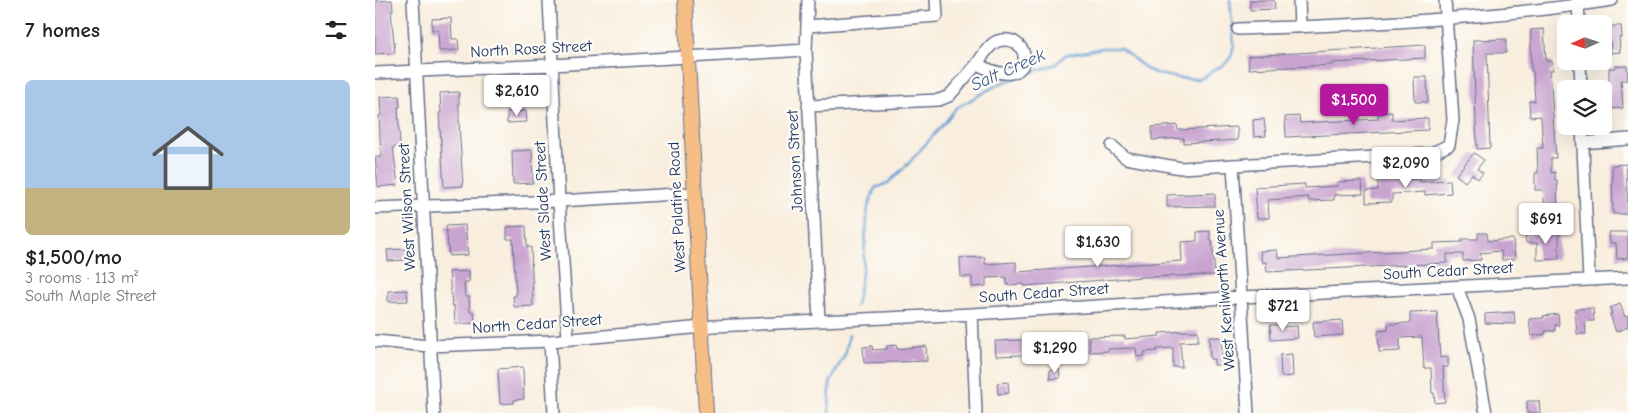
<!DOCTYPE html>
<meta charset="utf-8">
<style>
body{margin:0;font-family:"Comic Neue",sans-serif;background:#f2f2f2;color:#222;height:100vh;display:flex;flex-direction:column;font-size:19px;white-space:nowrap}
*{box-sizing:border-box;margin:0}
p{font-size:16px;color:#767676}
.icon{flex:none;width:28px;height:28px;fill:none;stroke:currentColor;stroke-width:2;stroke-linecap:round;stroke-linejoin:round}
.map{position:relative;flex:1;overflow:hidden}
.details{display:flex;flex-direction:column;background:#fff;width:375px}
.details>*{flex:none}
.needle{width:32px;rotate:267deg}
.controls{position:absolute;left:1182px;top:15px;display:grid;gap:10px}
.controls a{display:grid;place-items:center;width:55px;height:55px;border-radius:8px;background:#fff;box-shadow:0 5px 20px #0002;font-size:25px}
.price{position:absolute;translate:-50% -42px;padding:0 11px;border-radius:5px;background:#fff;color:#222;font-size:16px;line-height:32px;filter:drop-shadow(0 1px 2px #0008)}
.price::after{content:'';position:absolute;left:50%;top:30px;width:15px;height:11px;margin-left:-8px;background:inherit;clip-path:polygon(0 0,100% 0,50% 100%)}
.price.on{background:#b5179e;color:#fff}
ul{padding:0;list-style:none}
li{display:grid;align-content:center;gap:10px;height:265px;padding:0 25px}
li+li{border-top:1px solid #e0e0e0}
li span{display:grid;place-items:center;height:155px;border-radius:8px;color:#555}
li>.icon{margin-inline-start:auto}
span .icon{width:90px;height:90px;fill:#fffc;stroke-width:1}
li b{font-size:21px}
h2{display:flex;justify-content:space-between;align-items:center;height:60px;padding:0 25px;font-size:21px}
main{display:flex;flex:1;min-height:0}
.map>svg:first-child{display:block}
.lines{fill:none;stroke-linecap:round;stroke-linejoin:round}
.stream{stroke:#67a0d6;stroke-width:2.5}
.building{fill:#c9a4d0}
.minor-casing{stroke:#69728b;stroke-width:14}
.major-casing{stroke:#69728b;stroke-width:16}
.minor{stroke:#fff;stroke-width:11}
.major{stroke:#f6be87;stroke-width:14}
.labels{text-anchor:middle;dominant-baseline:central;stroke-width:4.5;stroke-linejoin:round;paint-order:stroke}
.street-label{font-size:16px;fill:#1b2f5e;stroke:#fdfcf7}
.water-label{font-size:18px;font-style:italic;fill:#395c8e;stroke:#fdfcf7}
</style>
<main>
<section class="details">
<h2>7 homes<svg class="icon" aria-label="filters" viewBox="0 0 24 24"><path d="M4 7h16M4 17h16"/><circle cx="9" cy="7" r="2"/><circle cx="15" cy="17" r="2"/></svg></h2>
<ul>
<li><span style="background:linear-gradient(#a9c7e8 70%,#c2b280 0)"><svg class="icon" aria-label="home" viewBox="0 0 24 24"><path d="M3 11l9-7 9 7M6 9v11h12V9"/></svg></span><div><b>$1,500/mo</b><p>3 rooms · 113 m²</p><p>South Maple Street</p></div></li>
</ul>
</section>
<div class="map">
<svg width="1253" height="413" viewBox="0 0 1253 413">
<rect width="100%" height="100%" fill="#fdfcf7"/>
<filter id="ink" filterUnits="userSpaceOnUse"><feTurbulence type="fractalNoise" baseFrequency=".02" numOctaves="2"/><feDisplacementMap in="SourceGraphic" scale="10" xChannelSelector="R" yChannelSelector="G"/><feConvolveMatrix kernelMatrix="1 2 1 2 8 2 1 2 1" color-interpolation-filters="sRGB"/></filter>
<filter id="wash" filterUnits="userSpaceOnUse"><feTurbulence type="fractalNoise" baseFrequency=".0096" numOctaves="4" result="noise"/><feDisplacementMap in="SourceGraphic" scale="20" xChannelSelector="R" yChannelSelector="G"/><feGaussianBlur stdDeviation="1.12" result="paint"/><feColorMatrix in="noise" values="0 0 0 0 0 0 0 0 0 0 0 0 0 0 0 0 0 1.4 0 .05"/><feComposite in="paint" operator="in"/></filter>
<g filter="url(#wash)">
<rect width="100%" height="100%" fill="#f9eede"/>
<g class="lines">
<path class="stream" d="M481 306 488 267 493 207 500 188 513 183 534 163 571 121 581 108 624 84 681 64 690 55 728 48H745L773 70 783 74 803 78 823 79 829 77 839 69 848 66 856 57 859 45 855 0
M454 413 455 383 471 352 474 334"/>
</g>
<g id="blocks">
<path class="building" d="M17 0 18 11H16L20 53 0 54V1Z
M875 0H899L900 9 875 10Z
M76 18 77 39H83L84 50 64 51 63 30H57V19Z
M1232 26H1246L1247 37H1244L1245 52 1236 53 1235 37 1233 38Z
M1169 29 1171 61H1177L1178 70H1175L1181 158H1176V173L1180 172V180H1182L1183 220 1149 221V209L1170 208 1168 190H1160V173H1163L1162 148H1168L1166 116 1155 117 1154 101H1160L1158 71H1156V30Z
M1131 39V53H1112L1115 148 1102 149 1098 40Z
M1050 45V58L957 63V65L874 69 873 56Z
M1240 66H1252L1253 80H1246L1248 108 1234 109V68H1240Z
M1039 77H1052L1053 102H1040Z
M155 85 156 97 137 98 136 86Z
M84 92V123L88 186 69 187 64 113H66L65 93Z
M24 96 25 107H23L25 146 18 147 23 185 3 187 0 157H6L4 116 6 115 5 97Z
M151 111 152 122 132 123V112Z
M1017 112V120L1053 118V130L911 137 910 117 924 116 925 123 1003 119V113Z
M889 119 891 136 879 137 878 120Z
M802 125 803 130 862 127 863 140 809 143V138L777 140V127Z
M157 150 158 183 138 184 137 151Z
M1099 153 1109 160 1102 169 1108 173 1103 179 1097 174 1090 182 1081 175Z
M1251 164 1253 214H1238L1237 165Z
M1045 179V182L1075 180 1076 193 1050 195V192L1017 194V202L991 203V191L1003 190V180Z
M987 181 988 194 959 195V200L934 201 933 197 893 200 894 218H882L880 187 930 184V188L962 186V182Z
M840 193V206L792 207V195Z
M90 225 93 255 74 256 71 226Z
M151 226 152 247H156L158 306 139 307 138 296H141L138 239H132V227Z
M835 231V240H837L840 275 768 277 649 286V284L632 285 631 277 611 278V286L597 287V277H586L585 258 610 257V264L641 262V272L807 261 806 242 822 241V232Z
M1184 232V259L1162 260V243H1151L1150 235Z
M1234 232H1253V258L1242 259 1241 243H1235Z
M1103 233H1112L1113 241 1138 239 1140 259 1127 260 1126 251 1105 253 1106 260 1088 261V254H1072V263L892 272 891 262 887 263 885 251 902 250 903 258 1059 249V243L1087 242V239H1103Z
M31 249 32 260 13 261 12 250Z
M94 271V282H89L90 297H94L95 312H99L100 323 80 324 79 305 77 306 74 272Z
M32 290 33 301 13 302V291Z
M1245 304 1250 317 1253 316V327L1241 332 1235 314H1237L1235 308Z
M1218 308 1219 321H1210L1211 334H1202L1200 309Z
M1062 312 1065 358 1073 357V367H1068L1070 402 1060 403 1059 393H1057L1056 368H1049L1047 337 1025 338V351L1004 352 1003 331 1013 330V324L1035 323V313Z
M1139 312 1140 324 1110 323V314Z
M1183 314 1184 325H1180V331H1170V334L1156 336 1154 319 1169 318 1168 316Z
M967 320 968 335 939 337 938 322Z
M895 325H905V327L922 326 923 338 896 340Z
M810 331H823V341L805 342 807 367H798V348L782 349V351L769 352 770 356 762 357 761 348 733 349V351L715 352 714 337 750 336V339L785 336 784 333Z
M834 337H846L847 356H850V365H839V359H835Z
M700 338 701 353 621 356 620 341Z
M521 345 522 349 551 346 552 361 489 363 488 347 497 346 498 350 512 349V346Z
M917 354 918 376 906 377 905 355Z
M148 367 149 399 139 400V403L125 404 123 369Z
M684 369 685 378 675 379V370Z
M633 382 634 393 623 394 622 383Z
M1152 401H1164L1165 413H1152Z"/>
</g>
</g>
<g filter="url(#ink)">
<use href="#blocks" fill-opacity="0" stroke="#69728b" stroke-width="1"/>
<g class="lines">
<g class="minor-casing">
<path id="minor" d="M38 0 59 413
M174 0 184 201 193 339
M433 0 431 50 444 320
M924 0 925 27
M1203 0 1204 24
M433 26 562 16 561 0
M863 29C987 25 1113 19 1237 0
M1205 61 1206 89
M0 73 177 65 431 50
M433 106 564 100 574 96 602 64C663 97 659 31 623 41 614 44 607 57 602 64
M1207 126 1214 280
M1208 143 1253 139
M737 146 751 158 806 168 1055 154 1074 145 1078 120 1070 0
M858 165 873 413
M0 208 184 201 319 193
M1082 287 1094 319 1111 413
M597 314 601 413
M0 341 55 346 175 341 339 326 597 314 867 297 1253 278
M175 341 179 413"/>
</g>
<g class="major-casing">
<path id="major" d="M310 0 331 413"/>
</g>
<use href="#minor" class="minor"/>
<use href="#major" class="major"/>
</g>
</g>
<g class="labels">
<g class="street-label">
<text transform="translate(156 49) rotate(-3)">North Rose Street</text>
<text transform="translate(420 161) rotate(-93)">Johnson Street</text>
<text transform="translate(168 201) rotate(-93)">West Slade Street</text>
<text transform="translate(32 207) rotate(-93)">West Wilson Street</text>
<text transform="translate(302 207) rotate(-93)">West Palatine Road</text>
<text transform="translate(1073 271) rotate(-3)">South Cedar Street</text>
<text transform="translate(849 290) rotate(-94)">West Kenilworth Avenue</text>
<text transform="translate(669 293) rotate(-4)">South Cedar Street</text>
<text transform="translate(162 324) rotate(-4)">North Cedar Street</text>
</g>
<g class="water-label">
<text transform="translate(633 70) rotate(-24)">Salt Creek</text>
</g>
</g>
</svg>
<div class="controls">
<a><svg class="needle" viewBox="-14 -14 28 28"><path d="M0-13l5 13h-10z" fill="#e53935"/><path d="M0 13l5-13h-10z" fill="#767676"/></svg></a>
<a><svg class="icon" aria-label="layers" viewBox="0 0 24 24"><path d="M12 4l9 5-9 5-9-5zM3 14l9 5 9-5"/></svg></a>
</div>
<b class="price" style="left:142px;top:117px">$2,610</b>
<b class="price on" style="left:979px;top:126px">$1,500</b>
<b class="price" style="left:1031px;top:189px">$2,090</b>
<b class="price" style="left:1171px;top:245px">$691</b>
<b class="price" style="left:723px;top:268px">$1,630</b>
<b class="price" style="left:908px;top:332px">$721</b>
<b class="price" style="left:680px;top:374px">$1,290</b>
</div>
</main>
